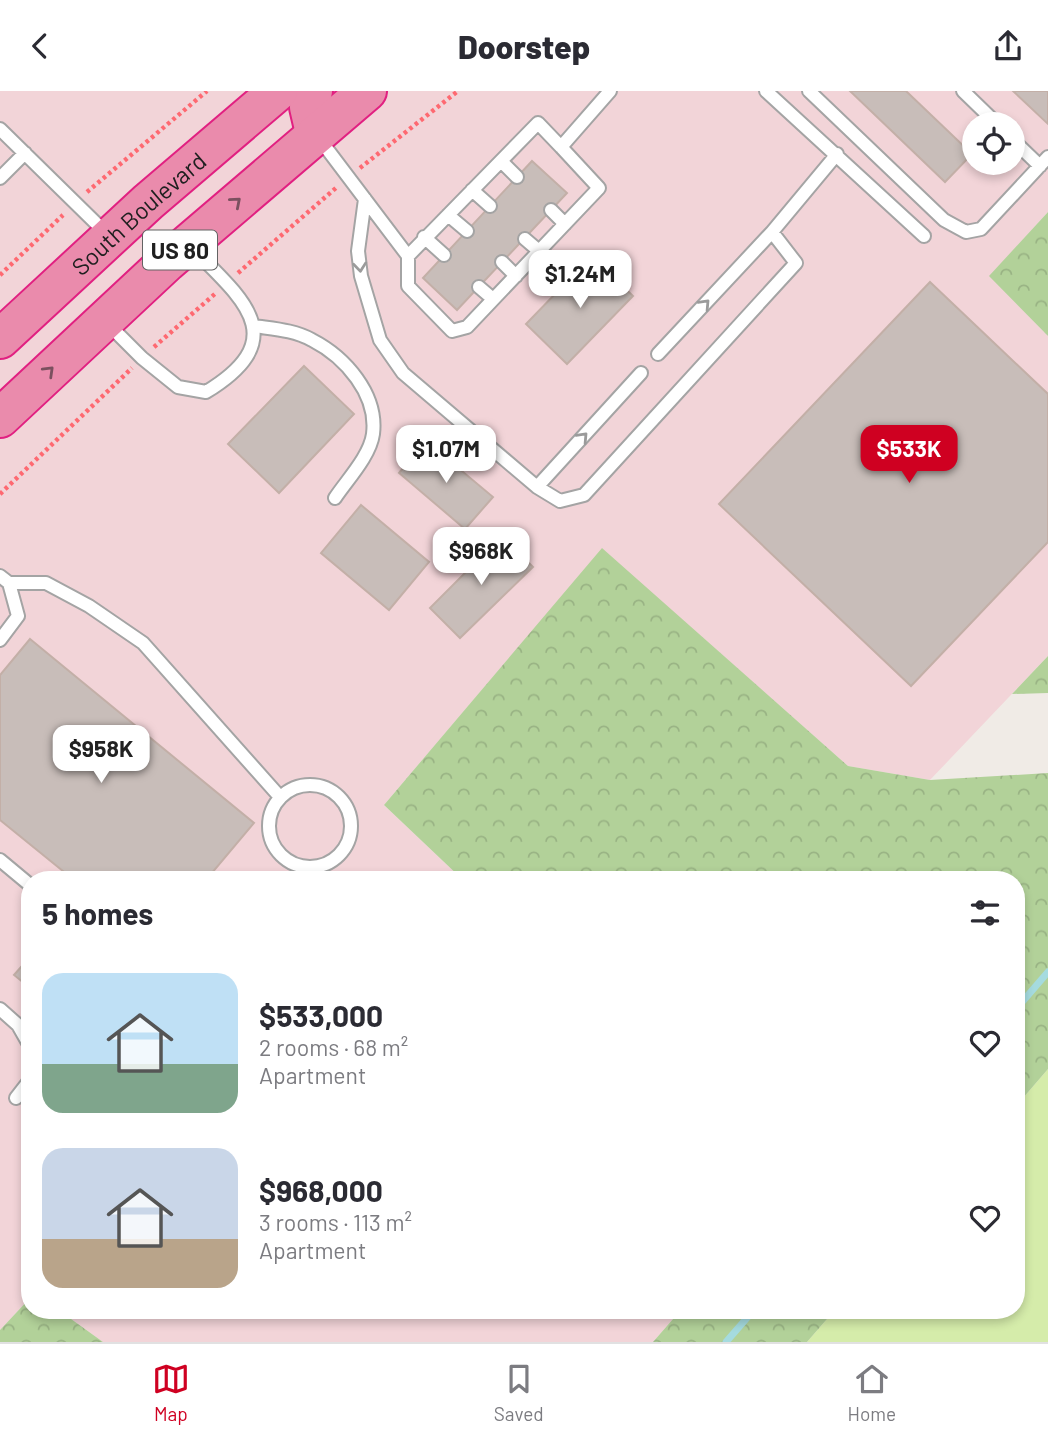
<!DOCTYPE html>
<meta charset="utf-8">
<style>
body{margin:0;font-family:Barlow,sans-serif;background:#f7f7f7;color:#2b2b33;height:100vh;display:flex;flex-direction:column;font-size:26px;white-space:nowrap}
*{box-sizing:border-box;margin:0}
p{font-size:23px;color:#7c7c81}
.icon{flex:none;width:38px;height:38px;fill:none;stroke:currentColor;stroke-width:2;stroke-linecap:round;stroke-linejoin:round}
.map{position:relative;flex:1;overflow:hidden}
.panel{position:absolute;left:21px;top:780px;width:1004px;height:448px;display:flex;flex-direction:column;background:#fff;border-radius:28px;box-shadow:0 4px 10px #0003}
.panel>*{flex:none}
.fabs{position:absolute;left:962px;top:21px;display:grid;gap:14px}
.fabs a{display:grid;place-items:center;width:63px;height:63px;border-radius:50%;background:#fff;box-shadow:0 4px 10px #0003;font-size:35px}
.price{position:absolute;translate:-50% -60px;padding:0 16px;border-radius:14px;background:#fff;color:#222;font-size:23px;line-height:46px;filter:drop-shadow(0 2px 4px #0008)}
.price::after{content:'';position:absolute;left:50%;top:42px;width:21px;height:16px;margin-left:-10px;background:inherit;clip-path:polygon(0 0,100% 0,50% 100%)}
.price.active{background:#cf0021;color:#fff}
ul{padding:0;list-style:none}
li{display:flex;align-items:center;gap:21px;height:175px;padding:0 21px}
li span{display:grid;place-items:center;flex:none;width:196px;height:140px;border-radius:21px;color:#555}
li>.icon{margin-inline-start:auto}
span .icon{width:84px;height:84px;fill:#fffc;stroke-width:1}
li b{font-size:30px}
h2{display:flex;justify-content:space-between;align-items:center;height:84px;padding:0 21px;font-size:30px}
header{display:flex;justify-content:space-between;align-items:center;height:91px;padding:0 21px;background:#fff;font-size:32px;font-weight:800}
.menu{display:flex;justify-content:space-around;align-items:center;height:98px;border-top:2px solid #e1e1e2;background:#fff;font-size:19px;color:#7c7c81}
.menu a{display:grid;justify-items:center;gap:4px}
.menu .active{color:#cf0021}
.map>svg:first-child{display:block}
.commercial{fill:#f2d4d8;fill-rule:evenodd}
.grass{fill:#d5ecaa}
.forest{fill:url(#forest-crowns)}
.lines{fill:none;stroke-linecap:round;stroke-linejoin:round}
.stream{stroke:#a5dbdf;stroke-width:7}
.building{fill:#c8bdb9;stroke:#c3afa7;stroke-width:2}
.lane-casing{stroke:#a4a4a4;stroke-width:16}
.highway-casing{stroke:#e12081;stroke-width:42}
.path{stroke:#fe6971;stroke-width:4.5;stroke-dasharray:3.5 3.5;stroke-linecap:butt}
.lane{stroke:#fff;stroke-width:12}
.highway{stroke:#ea8bac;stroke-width:38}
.oneway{stroke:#7b505f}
.oneway2{stroke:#9b9b9b}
.labels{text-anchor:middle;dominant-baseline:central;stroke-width:5;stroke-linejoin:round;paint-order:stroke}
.shield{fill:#fff;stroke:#636363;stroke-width:2}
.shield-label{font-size:23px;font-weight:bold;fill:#202020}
.street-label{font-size:24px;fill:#202020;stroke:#fff}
</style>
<header><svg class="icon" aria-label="back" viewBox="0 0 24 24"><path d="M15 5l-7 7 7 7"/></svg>Doorstep<svg class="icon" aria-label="share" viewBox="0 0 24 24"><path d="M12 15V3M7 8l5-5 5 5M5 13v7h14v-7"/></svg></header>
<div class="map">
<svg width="1048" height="1251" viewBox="0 0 1048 1251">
<defs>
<pattern id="forest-crowns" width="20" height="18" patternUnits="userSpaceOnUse" patternTransform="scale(1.75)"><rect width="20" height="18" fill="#b2d199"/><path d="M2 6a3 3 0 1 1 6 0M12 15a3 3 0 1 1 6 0" fill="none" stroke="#99b384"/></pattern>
</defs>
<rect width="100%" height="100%" fill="#f0ebe6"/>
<path class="commercial" d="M0 0H1048V121L990 185 1048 245V565L930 689 848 675 602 458 384 714 463 789H30V1207L0 1239ZM975 33H1013V72H975Z
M60 1220H680L653 1251H103Z"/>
<path class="grass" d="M1048 978V1251H807L834 1220H1017V1014Z"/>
<path class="forest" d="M1048 121V245L989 185Z
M602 457 848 675 930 689 1048 682V978L1017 1014V789H463L384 714Z
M1048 565V602L1012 603Z
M30 1207V1220H60L103 1251H0V1239Z
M680 1220H834L807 1251H653Z"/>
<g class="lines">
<path class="stream" d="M1017 917 1048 881
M726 1251 753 1220"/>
</g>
<path class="building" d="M850 0H906L972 63 945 91Z
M1013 0H1048V33Z
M532 70 567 102 457 219 423 187Z
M592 165 633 205 567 273 526 233Z
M930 191 1048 303V451L911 595 719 413Z
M304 275 354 323 279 402 228 353Z
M426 350 493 406 465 438 399 382Z
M361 414 429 471 389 519 321 462Z
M502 445 533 476 460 547 430 517Z
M30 548 254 732 206 789H74L0 729V584Z
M30 866V897L14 884Z"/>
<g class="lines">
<g class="lane-casing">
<path id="lane" d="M766 0 924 145
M809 0 944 129 966 141 981 138 1048 66
M963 0 997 33
M0 38 107 143
M318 46 408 165V195L452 240 467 236 599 97 561 56
M1013 49 1040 75
M501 70 517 86
M0 87 25 62
M472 99 490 115
M365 108 358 160 361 185 380 249 403 282 537 396 560 410 584 404 796 172 772 141 837 63
M551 119 565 133
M448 124 467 140
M424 146 444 164
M525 148 539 160
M408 165 538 32 561 56 610 0
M502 171 516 185
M479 196 493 208
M108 233 142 267 178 296 206 301C293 248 244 209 192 157
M254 235C274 238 294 239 312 249 345 266 378 303 373 343 370 365 347 389 335 407
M658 263 772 141
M537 396 641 282
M0 485 9 492 18 525 0 549
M9 492H46L89 515 143 552 280 706
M269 735a41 41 0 1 1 82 0a41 41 0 1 1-82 0Z
M0 769 30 794
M0 918 18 934 30 955
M16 1007 30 989"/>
</g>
<g class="highway-casing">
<g id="highway">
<path d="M313 0 309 16 315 42"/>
<path id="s1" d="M0 248 148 111 278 0"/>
<path d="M0 327 167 171 367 0"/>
</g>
</g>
<path class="path" d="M360 77 458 0
M87 101 207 0
M238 182 337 96
M0 184 63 124
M154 256 216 202
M0 403 132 277"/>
<use href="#lane" class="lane"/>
<use href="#highway" class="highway"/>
</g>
<defs><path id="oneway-chevron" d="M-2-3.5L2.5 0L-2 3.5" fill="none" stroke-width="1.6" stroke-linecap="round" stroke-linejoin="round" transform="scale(1.75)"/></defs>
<g class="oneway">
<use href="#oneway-chevron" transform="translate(236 111) rotate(-41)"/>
<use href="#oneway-chevron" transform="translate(49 280) rotate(-44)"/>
</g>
<g class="oneway2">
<use href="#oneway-chevron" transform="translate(360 176) rotate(84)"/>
<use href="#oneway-chevron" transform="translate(705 213) rotate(-47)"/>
<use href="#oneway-chevron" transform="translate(583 346) rotate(-47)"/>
</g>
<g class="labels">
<rect class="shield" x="143" y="139.5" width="74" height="39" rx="5"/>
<g class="shield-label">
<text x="180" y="159">US 80</text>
</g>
<g class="street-label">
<text stroke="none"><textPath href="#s1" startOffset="187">South Boulevard</textPath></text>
</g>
</g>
</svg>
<div class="fabs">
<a><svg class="icon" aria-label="locate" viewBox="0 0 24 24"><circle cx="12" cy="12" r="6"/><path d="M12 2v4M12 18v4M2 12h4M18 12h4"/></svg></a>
</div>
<b class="price" style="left:580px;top:219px">$1.24M</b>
<b class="price" style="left:446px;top:394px">$1.07M</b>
<b class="price active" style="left:909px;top:394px">$533K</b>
<b class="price" style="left:481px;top:496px">$968K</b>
<b class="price" style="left:101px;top:694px">$958K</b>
<section class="panel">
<h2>5 homes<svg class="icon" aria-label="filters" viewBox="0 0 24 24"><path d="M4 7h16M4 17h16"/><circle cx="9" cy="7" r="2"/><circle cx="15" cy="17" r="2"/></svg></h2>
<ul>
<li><span style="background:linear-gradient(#bfe0f5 65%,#7fa58c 0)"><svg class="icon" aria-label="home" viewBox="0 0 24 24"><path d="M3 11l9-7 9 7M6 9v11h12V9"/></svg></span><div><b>$533,000</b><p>2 rooms · 68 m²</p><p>Apartment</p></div><svg class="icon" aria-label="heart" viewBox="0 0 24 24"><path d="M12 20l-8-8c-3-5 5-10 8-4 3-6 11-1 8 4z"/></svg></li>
<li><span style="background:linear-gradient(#c9d6e8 65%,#b9a48a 0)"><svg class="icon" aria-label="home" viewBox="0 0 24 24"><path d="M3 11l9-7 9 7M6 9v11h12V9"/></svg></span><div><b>$968,000</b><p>3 rooms · 113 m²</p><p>Apartment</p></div><svg class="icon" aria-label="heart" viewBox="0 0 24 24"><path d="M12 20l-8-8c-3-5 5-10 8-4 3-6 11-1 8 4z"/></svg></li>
</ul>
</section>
</div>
<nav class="menu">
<a class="active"><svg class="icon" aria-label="map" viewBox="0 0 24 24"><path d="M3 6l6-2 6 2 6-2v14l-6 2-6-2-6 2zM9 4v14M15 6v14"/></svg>Map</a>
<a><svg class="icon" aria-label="saved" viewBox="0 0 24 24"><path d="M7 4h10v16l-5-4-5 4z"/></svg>Saved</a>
<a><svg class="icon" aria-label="home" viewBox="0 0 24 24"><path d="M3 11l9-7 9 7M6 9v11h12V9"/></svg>Home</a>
</nav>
